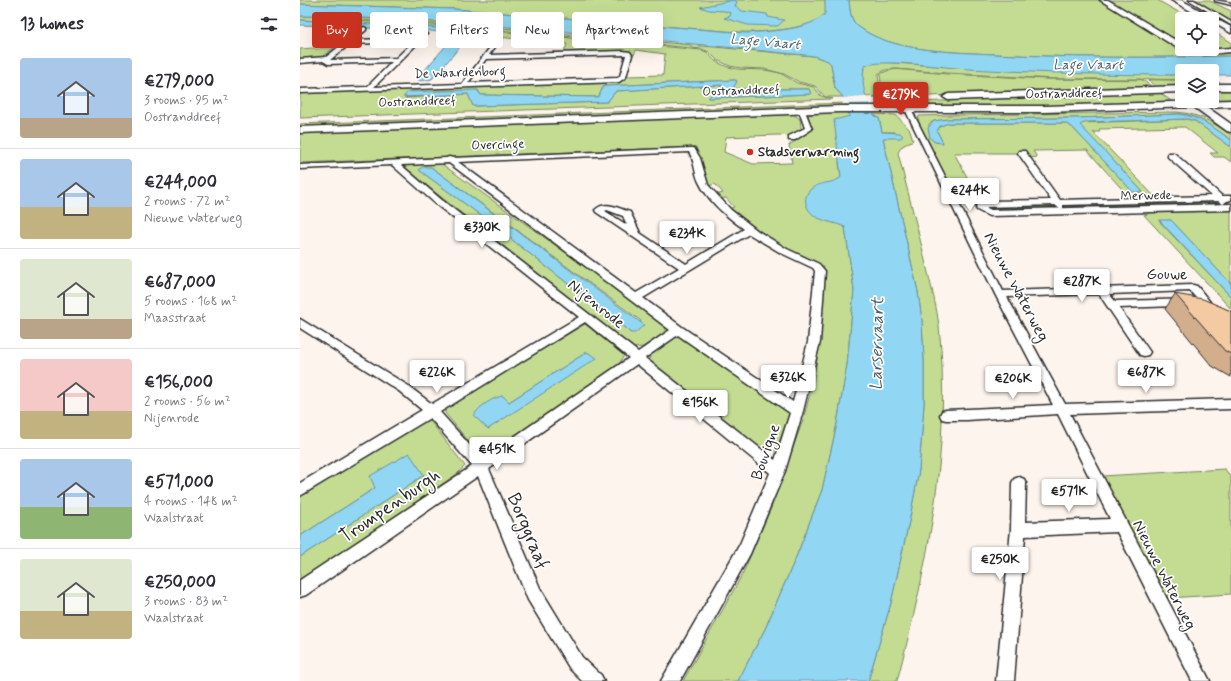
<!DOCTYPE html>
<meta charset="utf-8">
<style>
body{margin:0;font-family:Mynerve,sans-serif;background:#f2f2f3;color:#2b2b33;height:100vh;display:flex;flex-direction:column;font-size:15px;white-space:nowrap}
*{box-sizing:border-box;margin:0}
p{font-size:13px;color:#7c7c81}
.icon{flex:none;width:22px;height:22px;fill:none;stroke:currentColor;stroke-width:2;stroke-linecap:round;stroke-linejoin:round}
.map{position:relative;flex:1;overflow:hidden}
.side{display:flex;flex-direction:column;background:#fff;width:300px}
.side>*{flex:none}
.hud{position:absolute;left:12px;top:12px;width:380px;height:36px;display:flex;gap:8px}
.tools{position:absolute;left:875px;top:12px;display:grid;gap:8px}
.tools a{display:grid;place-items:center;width:44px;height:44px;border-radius:4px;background:#fff;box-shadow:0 4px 16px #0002;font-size:20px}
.price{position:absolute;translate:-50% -34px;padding:0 9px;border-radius:4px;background:#fff;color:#222;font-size:13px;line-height:26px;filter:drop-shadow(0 1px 2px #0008)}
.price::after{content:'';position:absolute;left:50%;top:24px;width:12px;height:9px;margin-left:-6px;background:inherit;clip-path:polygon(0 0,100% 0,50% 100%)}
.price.current{background:#c8321e;color:#fff}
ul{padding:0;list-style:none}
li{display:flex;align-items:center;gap:12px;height:100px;padding:0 20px}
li+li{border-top:1px solid #e1e1e2}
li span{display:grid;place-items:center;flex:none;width:112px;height:80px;border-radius:4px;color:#555}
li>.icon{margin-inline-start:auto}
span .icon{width:48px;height:48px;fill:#fffc;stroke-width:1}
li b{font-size:17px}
h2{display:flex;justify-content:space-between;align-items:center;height:48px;padding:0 20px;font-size:17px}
.chip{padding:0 14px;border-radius:4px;background:#fff;box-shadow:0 4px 16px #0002;font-size:14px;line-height:36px}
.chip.current{background:#c8321e;color:#fff}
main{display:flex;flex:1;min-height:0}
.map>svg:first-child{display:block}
.green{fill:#c3dc92;stroke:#77845e;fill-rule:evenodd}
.water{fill:#91d7f3;stroke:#6892a3}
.pier{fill:#fdf4ed}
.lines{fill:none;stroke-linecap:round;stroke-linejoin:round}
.street-casing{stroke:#2b2b2b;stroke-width:3}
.secondary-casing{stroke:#2b2b2b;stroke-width:3}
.primary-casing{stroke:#2b2b2b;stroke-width:3}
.street{fill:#fff;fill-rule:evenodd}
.secondary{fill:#fff;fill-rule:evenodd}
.primary{fill:#fff;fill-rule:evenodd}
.wall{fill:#d2ae8c;stroke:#2b2b2b}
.building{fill:#f4caa3;stroke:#2b2b2b}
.poi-dot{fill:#c8321e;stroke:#fff;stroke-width:1.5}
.labels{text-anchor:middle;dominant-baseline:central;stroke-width:3.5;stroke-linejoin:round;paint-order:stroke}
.far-street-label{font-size:13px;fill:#2b2b2b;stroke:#fff}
.far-poi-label{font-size:13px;font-weight:bold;fill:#2b2b2b;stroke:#fff;text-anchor:start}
.far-water-label{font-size:14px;font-style:italic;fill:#4a5f67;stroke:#fff}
.street-label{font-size:16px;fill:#2b2b2b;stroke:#fff}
.water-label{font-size:17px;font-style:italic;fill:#4a5f67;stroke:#fff}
.near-street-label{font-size:19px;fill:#2b2b2b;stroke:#fff}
</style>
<main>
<section class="side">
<h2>13 homes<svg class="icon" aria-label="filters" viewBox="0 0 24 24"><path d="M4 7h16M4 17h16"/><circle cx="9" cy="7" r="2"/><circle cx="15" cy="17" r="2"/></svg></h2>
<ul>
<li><span style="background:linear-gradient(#a9c7e8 75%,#b9a48a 0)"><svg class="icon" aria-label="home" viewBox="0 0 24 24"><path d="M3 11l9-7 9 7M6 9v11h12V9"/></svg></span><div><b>€279,000</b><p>3 rooms · 95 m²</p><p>Oostranddreef</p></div></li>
<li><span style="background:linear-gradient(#a9c7e8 60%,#c2b280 0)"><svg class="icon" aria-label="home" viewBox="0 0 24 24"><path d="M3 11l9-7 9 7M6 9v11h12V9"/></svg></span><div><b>€244,000</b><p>2 rooms · 72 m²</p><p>Nieuwe Waterweg</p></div></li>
<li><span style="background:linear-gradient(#dfe7d0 75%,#b9a48a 0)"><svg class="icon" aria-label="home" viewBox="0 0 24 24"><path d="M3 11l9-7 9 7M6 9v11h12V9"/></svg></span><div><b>€687,000</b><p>5 rooms · 168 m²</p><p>Maasstraat</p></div></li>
<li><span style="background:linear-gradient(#f6c9c9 65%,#c2b280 0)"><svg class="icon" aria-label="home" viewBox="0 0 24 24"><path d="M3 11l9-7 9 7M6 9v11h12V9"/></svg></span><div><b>€156,000</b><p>2 rooms · 56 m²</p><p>Nijenrode</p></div></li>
<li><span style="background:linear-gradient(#a9c7e8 60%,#8fb573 0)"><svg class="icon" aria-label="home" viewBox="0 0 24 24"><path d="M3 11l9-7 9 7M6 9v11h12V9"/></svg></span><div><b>€571,000</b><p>4 rooms · 148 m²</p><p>Waalstraat</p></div></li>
<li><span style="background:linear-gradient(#dfe7d0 65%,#c2b280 0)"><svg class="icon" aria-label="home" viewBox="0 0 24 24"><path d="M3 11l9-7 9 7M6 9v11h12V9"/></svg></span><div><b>€250,000</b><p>3 rooms · 83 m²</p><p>Waalstraat</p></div></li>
</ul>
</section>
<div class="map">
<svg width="931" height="681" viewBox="0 0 931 681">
<rect width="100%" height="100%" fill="#fdf4ed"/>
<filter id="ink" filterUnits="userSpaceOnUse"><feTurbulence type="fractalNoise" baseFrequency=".025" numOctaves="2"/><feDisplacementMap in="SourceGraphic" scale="8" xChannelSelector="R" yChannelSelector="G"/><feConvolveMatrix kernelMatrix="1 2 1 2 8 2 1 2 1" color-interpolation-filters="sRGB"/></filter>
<g filter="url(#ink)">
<path class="green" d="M0 0H525C525 5 527 11 524 15 512 30 455 33 437 32L154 9 0 4Z
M549 0H800L882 49 931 52V56C852 58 773 58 694 54 655 52 591 52 559 27 550 21 550 10 549 0Z
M805 0H857L891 19H882V43Z
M893 0H908L931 11V22Z
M0 16 124 21 514 56 528 61 531 64 535 88 543 97H525L515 86 499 82 484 74 465 69 441 68 430 66 417 60 409 52 402 49 133 24 45 20 132 25 401 50 407 52 415 61 425 66 437 69 465 70 480 73 497 83 514 87 521 96 533 99 0 118V92L320 81 325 80 327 76 363 75 365 54 336 50 334 55H331L332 53 327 51 252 54V52H264L267 44 169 34 159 30 142 28 0 20ZM435 80 437 81 432 89H509L511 94 408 98 422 85 316 91 307 102 175 106H173L168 94 105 98 178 90 181 95 297 97 299 96 303 87 306 86Z
M912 31 931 42V49H909H912Z
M14 48 15 49 34 48 25 54 24 57 0 59V49Z
M579 62 712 71 882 75V80L754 79 647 73 595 69 585 70 578 74 579 83 584 93 580 96 565 97 562 86 564 66Z
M596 69 647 74 747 79H841L854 88 573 98 582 96 587 93 581 83 580 74 587 71Z
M849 79 882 80V87L857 88 848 80Z
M931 90V101H912V91Z
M859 92 874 103 699 108 620 107 618 102Z
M545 103 547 107 0 127V124Z
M520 112H548L550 116 539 163 541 177 537 181 516 186 526 221 536 223 545 227 554 290 547 365 537 424 522 490 497 555 465 629 438 681H383L442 575 471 508 503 420 514 379 522 324V266L465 238 427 209 434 207 426 198 418 199 415 195 423 193 415 184 408 186 396 147 0 163V133L493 114 500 119 501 128 503 129 491 136 478 135 426 137 424 152 453 164 492 163 489 145 497 140 495 138 512 129 508 115Z
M877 112C899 114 913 122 931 135V140C914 128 900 116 879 114L779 118 648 119 634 121 629 124 630 138 635 142 643 143 637 131 640 126 649 123H765L772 127 833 192H843L780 126 781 123 887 119 895 121 931 147V162L924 157H914L910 153H918L885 127 799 129 800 132H793L855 197H829L787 150 733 151 737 157 730 158 726 153H654L679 199 656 200 626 142 618 120 619 116 650 115Z
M572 114 596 115 610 130 613 140 601 147 598 153C608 193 619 233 628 273 632 290 637 308 639 326 652 446 628 565 597 681H568L591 603 610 517 619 470 624 404V361L622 321 618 292 583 138 594 132H582L579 118Z
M139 162 367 325 364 333 343 347 333 348 99 164ZM131 167 341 321 331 333 183 217 119 170Z
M912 201 918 204 774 208 771 205Z
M749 205 753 207 752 209 689 211 684 206Z
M931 209V284L871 220 859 221 931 297V309L844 215 848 214 846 212H858Z
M285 324 324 355 320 363 194 449 179 454 145 413V408ZM287 352 188 429 209 402Z
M379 333 490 412 476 451 464 450 349 360 351 353Z
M128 418 165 466 157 474 0 581V557L124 475 108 453 75 488 0 536V497Z
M925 469 931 478V594L868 598 802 476Z"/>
<path class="water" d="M434 0 437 2 435 6 442 11 467 14 468 17 484 20 478 26 448 25 424 18 430 16 431 13 424 11 409 10 400 7Z
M525 0H549C550 10 550 21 559 27 591 52 655 52 694 54 773 58 852 58 931 56V75H912V71H882V75C811 75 740 73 669 69 646 68 581 58 564 66 562 83 563 91 570 106 573 113 572 115 579 118L582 132 600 133 603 136 601 138H583L618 292 622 321 624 361V404L619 470 610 517 591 603 568 681H438L465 629 497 555 522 490 537 424 547 365 554 290 545 227C536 223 527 222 518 218 503 210 500 192 518 185 525 182 535 183 541 177L534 120 550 116 543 97 535 88 531 64 528 61 514 56C343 39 172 20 0 16V4L154 9 446 33C469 31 507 31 525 14Z
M0 20 142 28 159 30 169 34 167 39 132 79 121 81 117 79 156 34 130 31 0 25Z
M435 80 437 81 433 89H509L511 94 408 98 422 85 316 91 307 102 175 106H173L168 94 103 97 108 92 177 90 181 95 297 97 299 96 303 87 306 86Z
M879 114C900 116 914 128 931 140V147L895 121 887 119 786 122 780 125 843 192H833L772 127 765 123H649L640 126 637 131 643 143 635 142 630 138 628 128 634 121 648 119 779 118Z
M122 167H131L344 325 335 333H331L183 217 119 170Z
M859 220H871L931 284V297Z
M287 352 297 358 188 429 174 416C177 407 194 397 203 396L209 402Z
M109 453 124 475 0 557V536L75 488 70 476Z"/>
<path class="pier" d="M567 97 570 103 543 104 540 98Z"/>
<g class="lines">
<g class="street-casing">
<path id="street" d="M889 0H894L931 22V25Z
M915 0 931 3V5L915 1Z
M64 27 66 28V30L54 40 116 38 122 33 127 34 74 87 162 84 198 37 201 39 189 55 323 51 330 52 332 55 326 77 319 82 0 93V89L67 87 92 62 28 64 23 61 0 63V59L26 57ZM113 42 96 58 30 60 50 44ZM326 55 320 76 318 78 168 83 186 59Z
M603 97 606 99 703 291 893 285 897 286 910 302 905 305 819 308 850 352 848 355 844 356 840 355 799 294 707 297 765 404 931 399V409L770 414 910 681H892L817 532 725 536 714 681H696L711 529 712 483 714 479 719 477 724 479 726 483 725 522 810 519 758 414 667 420H646L642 419 640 415 642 411 646 410 753 405 695 294 600 99ZM890 291 897 299 815 301 809 294Z
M500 110 505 111 512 129 495 140H489V136L505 128 499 111Z
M391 148H394L400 158 408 185 431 210 458 231 487 249 519 264 525 271 520 342 503 411 485 471 450 554 380 681H361L440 544 470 473 337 364 189 469 240 588 282 657 301 675 304 681H282L270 669 228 600 178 476 6 595 0 597V580L172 466 130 418 0 496V483L122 410 99 391 0 328V319L107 385 132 404 279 317 137 205 92 165 0 169V165L146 158 149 157 153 158ZM389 152C395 161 394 172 399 182 408 201 427 217 444 229L386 264 340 233 330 212C318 208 305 200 295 210L296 212 379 268 336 293 158 162ZM149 163 370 330 338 352 143 201 101 165ZM307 210 323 216 327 225 305 211ZM449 234 481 253 513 268 515 271 508 342 493 402 382 327 343 298ZM285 322 329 358 182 459 140 412ZM378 335 490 413 475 460 345 358Z
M719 151H725L760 200 912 196 868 157V153H874L922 196H931V200L927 201 923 204 918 201 763 205V208L760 209 755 205 685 207 691 210 931 204V210L689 216 677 210 676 208 677 204 685 201 751 200 718 153Z"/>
</g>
<g class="secondary-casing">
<path id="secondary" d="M800 0H808L882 44V49H883H879Z
M931 48V52C919 53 894 57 884 49L906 50Z"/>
</g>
<g class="primary-casing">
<path id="primary" d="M871 0H881L931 27V33L912 22V19H905Z
M912 84H931V90H912Z
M882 86V92L648 100 643 97 648 94Z
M931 100V106L907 107 931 124V132L927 131 894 107 745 112H539L0 133V127L539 106H745Z"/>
</g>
<use href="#street" class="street"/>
<use href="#secondary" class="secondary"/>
<use href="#primary" class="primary"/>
</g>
<path class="wall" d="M875 294 931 311V377L912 366 865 309Z"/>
<path class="building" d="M875 294 903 299 931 311V354L925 351Z"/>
</g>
<circle class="poi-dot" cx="450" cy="152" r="4"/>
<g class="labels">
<g class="far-street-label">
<text transform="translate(160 73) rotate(-2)">De Waardenborg</text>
<text transform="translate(441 91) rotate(-2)">Oostranddreef</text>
<text transform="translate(764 94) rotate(-1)">Oostranddreef</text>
<text transform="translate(117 102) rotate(-2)">Oostranddreef</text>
<text transform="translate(198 145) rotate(-2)">Overcinge</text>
<text transform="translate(846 196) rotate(-1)">Merwede</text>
</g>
<g class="far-poi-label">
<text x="458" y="152">Stadsverwarming</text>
</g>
<g class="far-water-label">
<text transform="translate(465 42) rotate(5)">Lage Vaart</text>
<text x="788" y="65">Lage Vaart</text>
</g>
<g class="street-label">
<text x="867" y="274">Gouwe</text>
<text transform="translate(716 287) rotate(62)">Nieuwe Waterweg</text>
<text transform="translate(296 304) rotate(39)">Nijenrode</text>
<text transform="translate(466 452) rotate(-71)">Bouvigne</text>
<text transform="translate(864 575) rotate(63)">Nieuwe Waterweg</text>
</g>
<g class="water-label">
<text transform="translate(577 344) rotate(-89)">Larservaart</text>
</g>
<g class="near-street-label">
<text transform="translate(90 506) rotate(-34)">Trompenburgh</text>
<text transform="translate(228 531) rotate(67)">Borggraaf</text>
</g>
</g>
</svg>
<div class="tools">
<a><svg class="icon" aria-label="locate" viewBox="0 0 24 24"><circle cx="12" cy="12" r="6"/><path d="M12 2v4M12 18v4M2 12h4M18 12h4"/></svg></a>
<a><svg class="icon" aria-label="layers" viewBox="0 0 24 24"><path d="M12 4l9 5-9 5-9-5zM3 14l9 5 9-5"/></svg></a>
</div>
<b class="price current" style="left:601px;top:116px">€279K</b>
<b class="price" style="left:670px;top:212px">€244K</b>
<b class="price" style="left:182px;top:249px">€330K</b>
<b class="price" style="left:387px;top:255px">€234K</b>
<b class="price" style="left:782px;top:303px">€287K</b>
<b class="price" style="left:137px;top:394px">€226K</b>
<b class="price" style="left:846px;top:394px">€687K</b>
<b class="price" style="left:488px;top:399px">€326K</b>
<b class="price" style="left:713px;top:400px">€206K</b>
<b class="price" style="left:400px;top:424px">€156K</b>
<b class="price" style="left:197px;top:471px">€451K</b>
<b class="price" style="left:769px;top:513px">€571K</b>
<b class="price" style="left:700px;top:581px">€250K</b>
<div class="hud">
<a class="chip current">Buy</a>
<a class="chip">Rent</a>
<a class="chip">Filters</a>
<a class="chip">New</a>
<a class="chip">Apartment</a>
</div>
</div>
</main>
